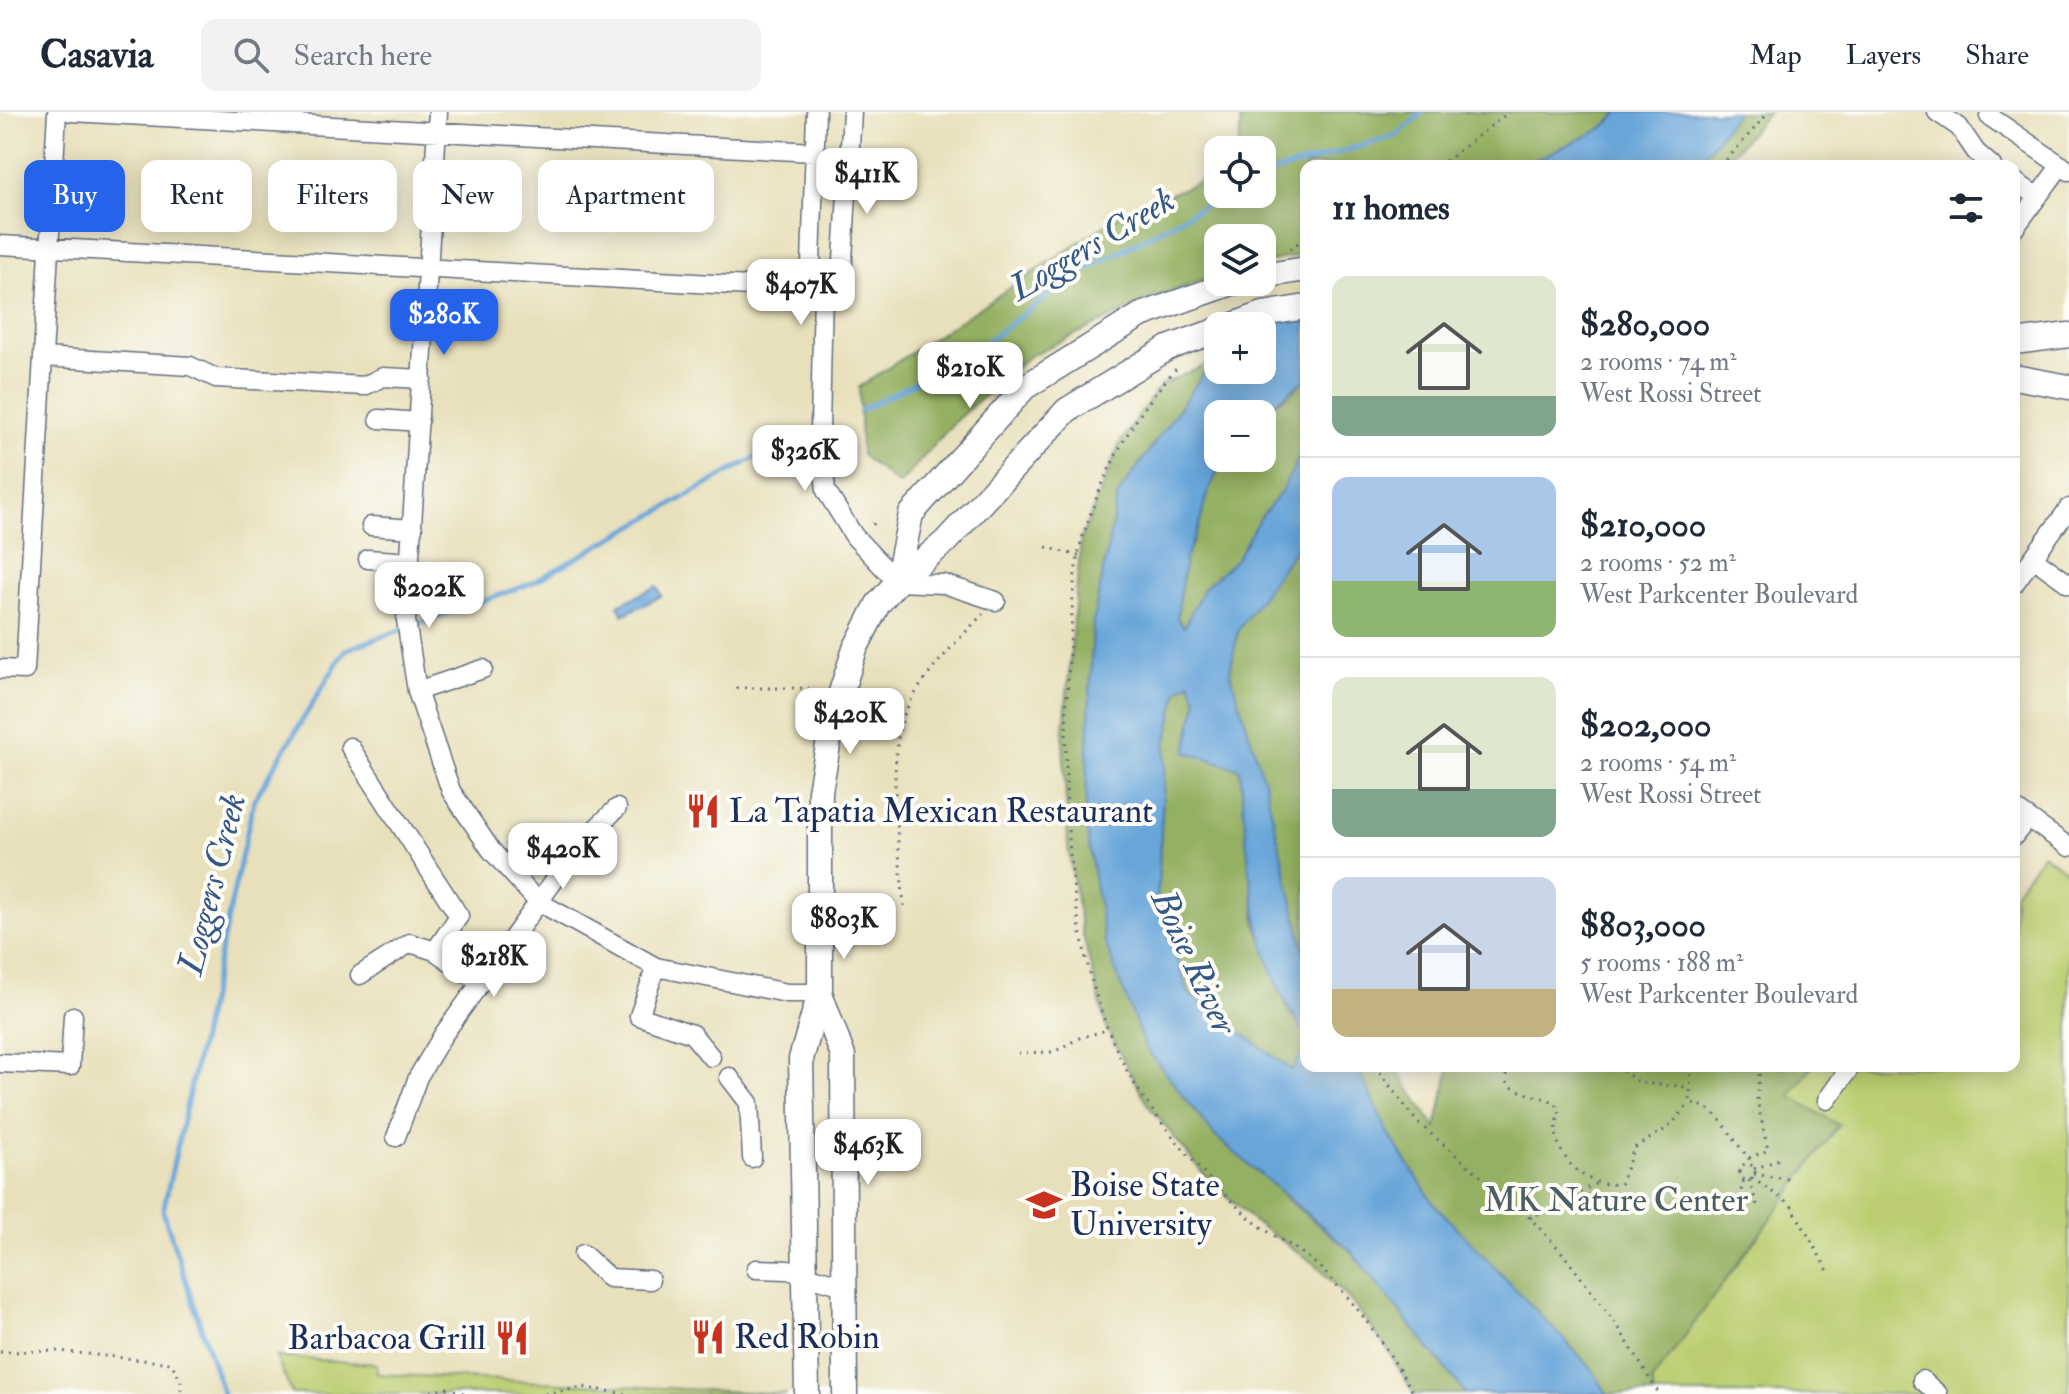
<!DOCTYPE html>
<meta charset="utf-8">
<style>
body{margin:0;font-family:"IM FELL Double Pica",serif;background:#f2f2f3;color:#1f2937;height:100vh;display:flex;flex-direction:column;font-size:30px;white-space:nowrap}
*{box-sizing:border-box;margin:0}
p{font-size:26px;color:#747a83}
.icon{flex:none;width:44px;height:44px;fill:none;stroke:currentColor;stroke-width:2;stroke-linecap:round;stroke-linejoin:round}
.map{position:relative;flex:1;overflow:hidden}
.sheet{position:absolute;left:1300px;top:48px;width:720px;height:912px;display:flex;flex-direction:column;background:#fff;border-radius:16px;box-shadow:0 4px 20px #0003}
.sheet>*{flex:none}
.hud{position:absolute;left:24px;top:48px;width:760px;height:72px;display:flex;gap:16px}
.tools{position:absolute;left:1204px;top:24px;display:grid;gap:16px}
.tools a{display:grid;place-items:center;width:72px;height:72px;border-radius:16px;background:#fff;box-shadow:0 4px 20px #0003;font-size:40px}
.price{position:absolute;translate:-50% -68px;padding:0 18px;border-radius:16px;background:#fff;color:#222;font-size:26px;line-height:52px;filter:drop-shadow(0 2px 4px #0008)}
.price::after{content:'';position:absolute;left:50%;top:48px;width:24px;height:18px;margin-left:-12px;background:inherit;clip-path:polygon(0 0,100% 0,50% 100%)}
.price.current{background:#2563eb;color:#fff}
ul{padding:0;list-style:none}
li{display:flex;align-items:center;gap:24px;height:200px;padding:0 32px}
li+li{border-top:2px solid #e0e1e3}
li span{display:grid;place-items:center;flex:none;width:224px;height:160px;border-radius:16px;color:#555}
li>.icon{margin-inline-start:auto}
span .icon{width:96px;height:96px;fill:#fffc;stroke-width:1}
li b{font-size:34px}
h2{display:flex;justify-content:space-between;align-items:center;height:96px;padding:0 32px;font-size:34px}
.chip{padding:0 28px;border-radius:16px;background:#fff;box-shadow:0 4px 20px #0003;font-size:28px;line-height:72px}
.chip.current{background:#2563eb;color:#fff}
header{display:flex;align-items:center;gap:48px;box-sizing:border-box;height:112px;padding:0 40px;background:#fff;border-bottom:2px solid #e0e1e3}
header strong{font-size:38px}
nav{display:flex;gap:44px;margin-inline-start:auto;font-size:28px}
.search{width:560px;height:72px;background:#f2f2f3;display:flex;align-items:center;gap:20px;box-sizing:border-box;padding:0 28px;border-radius:16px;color:#747a83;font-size:30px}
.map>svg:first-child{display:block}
.green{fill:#bbcd70;stroke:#6b7e67;stroke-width:2}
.forest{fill:#94b062;stroke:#587060;stroke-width:2}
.water{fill:#67a5d9;stroke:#416a9c;stroke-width:2}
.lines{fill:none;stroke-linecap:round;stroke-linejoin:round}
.stream{stroke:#67a5d9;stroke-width:5}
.minor-casing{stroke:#636d7f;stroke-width:21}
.major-casing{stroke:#636d7f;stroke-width:27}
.path{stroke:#636d7f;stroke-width:3;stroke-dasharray:2 6;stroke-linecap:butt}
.minor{stroke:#fff;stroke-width:18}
.major{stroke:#fff;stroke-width:24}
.major-bridge-casing{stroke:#636d7f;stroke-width:27;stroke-linecap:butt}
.major-bridge{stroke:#fff;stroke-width:24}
.labels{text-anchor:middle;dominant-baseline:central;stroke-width:8;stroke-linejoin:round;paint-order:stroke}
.poi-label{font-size:34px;fill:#1b2f5e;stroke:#fdfcf7;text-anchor:start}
.park-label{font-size:34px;fill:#4b5e63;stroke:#fdfcf7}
.water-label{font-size:36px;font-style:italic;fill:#365889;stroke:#fdfcf7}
</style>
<header>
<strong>Casavia</strong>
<div class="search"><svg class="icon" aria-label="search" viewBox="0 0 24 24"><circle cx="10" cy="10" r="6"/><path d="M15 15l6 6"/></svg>Search here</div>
<nav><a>Map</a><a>Layers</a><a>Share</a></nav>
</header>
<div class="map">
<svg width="2069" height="1282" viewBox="0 0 2069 1282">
<rect width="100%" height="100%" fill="#fdfcf7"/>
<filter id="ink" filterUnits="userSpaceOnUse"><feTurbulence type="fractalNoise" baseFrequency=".0125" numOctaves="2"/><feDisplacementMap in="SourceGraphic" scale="16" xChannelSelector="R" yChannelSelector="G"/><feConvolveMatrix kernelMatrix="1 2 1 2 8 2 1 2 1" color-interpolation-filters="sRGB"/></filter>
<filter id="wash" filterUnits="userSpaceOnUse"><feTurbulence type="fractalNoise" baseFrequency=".006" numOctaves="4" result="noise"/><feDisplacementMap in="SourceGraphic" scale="32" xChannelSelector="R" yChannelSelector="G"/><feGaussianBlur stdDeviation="1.8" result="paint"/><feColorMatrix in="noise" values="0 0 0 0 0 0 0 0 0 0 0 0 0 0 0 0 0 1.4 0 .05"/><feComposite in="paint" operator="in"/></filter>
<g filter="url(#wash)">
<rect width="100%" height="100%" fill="#e8e0bb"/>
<path class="green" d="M2043 742 2069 761V1282H1607L1436 1016 1450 954H2014V781Z
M276 1245 377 1252V1262L787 1282H292Z"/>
<path class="forest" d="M1241 0H1619L1602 17 1522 54H1306V142L1262 151V126H1218V162L1149 188 1029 244 955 309 899 373 861 343 859 275 1122 102 1218 62V82H1262V38H1239Z
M1737 0H1769L1721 54H1696Z
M1211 251 1118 383 1093 510 1085 710 1285 1086 1350 1138 1466 1282H1414L1386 1235 1349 1187 1314 1151 1253 1109 1203 1061 1148 993 1107 918 1082 820 1068 736 1063 627 1081 427 1121 329 1154 281 1162 272Z
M1306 267V331L1282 380 1258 409 1236 448 1203 477 1184 516 1177 506 1185 447 1199 414 1209 377 1225 346H1262L1260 300 1290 282Z
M1306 422V846L1230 560 1238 518Z
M1191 570 1197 589 1186 640 1240 656 1256 811 1289 900 1306 922V936L1292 958 1189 882 1157 789 1166 632 1178 578Z
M1357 954H1394L1436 1016 1450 954H1812L1790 984 1839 1013 1652 1269 1654 1282H1607L1592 1257 1434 1092 1388 1021Z"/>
<path class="water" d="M1619 0H1737L1696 54H1522L1602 17Z
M1306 190V267L1259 302H1218V346H1225L1209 377 1199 414 1185 447 1177 506 1184 515 1203 477 1236 447 1258 409 1282 379 1306 331V422L1238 518 1230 560 1265 672 1306 846V922C1249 847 1249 746 1240 657L1186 640 1197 589 1190 570 1178 578 1166 632 1157 789 1189 882 1292 958 1306 936V954H1357L1388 1021 1434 1092 1592 1257 1607 1282H1466L1350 1138 1215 1024 1145 935 1105 831 1085 710 1093 510 1118 383 1211 251 1218 247V258H1262V218Z
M657 474 662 484 623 503 618 493Z"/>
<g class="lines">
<path class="stream" d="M1262 64 1397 23 1423 0
M861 298 967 244 1075 164 1226 82
M413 514 532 471 790 326
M223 1282 163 1099 254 688 345 538 403 517"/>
</g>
</g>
<g filter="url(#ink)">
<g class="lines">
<g class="minor-casing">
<path id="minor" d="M71 0 814 40
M438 0 406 508 417 579 451 679 491 738 537 789 656 855 787 881H820
M816 0 811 153 823 178 820 317 826 379 854 424 897 470 944 472 996 489
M1937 0 1959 15 1976 40 1992 54
M1989 4 2069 59
M2014 69 2038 85
M2014 117 2061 53
M0 133 823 178
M823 178 842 164 852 0
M43 245 190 254 216 266 364 274 383 265 422 267
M379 307 419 310
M371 414 413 417
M2033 446 2069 472
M368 447 411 450
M2014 472 2069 396
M0 557 25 558 57 0
M417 579 483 557
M350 635 459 804 435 839
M2014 696 2069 735
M2014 724 2028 706
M656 855 639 904 692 922 711 945
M360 863 410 831 435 839 480 870
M0 951 70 954 73 904
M729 965 749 991 752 1046
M1827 988 1851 954
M396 1025 418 965 443 923 581 731 617 696
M583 1142 609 1166 650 1168
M756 1157 788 1158 844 1174
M1922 1268 1938 1282"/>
</g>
<g class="major-casing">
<path id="major" d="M1231 214 1263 202 1306 195
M2014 230 2069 223
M2014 265 2069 275
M897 470 911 402 1025 275 1141 203 1235 170
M820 881 843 944 845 1282
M807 1282 801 947 820 881V679L833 605 855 537 878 492 897 470 945 430 1067 298 1168 236"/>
</g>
<path class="path" d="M1439 54 1509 0
M1721 54 1769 0
M1290 137 1306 125
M1176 257C1131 305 1103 362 1083 424 1072 457 1073 498 1070 533 1060 674 1062 876 1150 995 1180 1036 1214 1074 1251 1107 1271 1124 1297 1135 1316 1152 1356 1189 1386 1235 1414 1282
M873 413 876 407
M1046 435 1079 444
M736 576H809
M904 794C900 743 885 644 906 598 923 563 956 530 983 502
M1018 941 1054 940 1079 926 1107 918
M1375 954 1417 1010 1530 1106 1560 1138 1617 1213 1659 1282
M1505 954 1507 972C1522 983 1539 983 1556 991L1560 1002C1543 1035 1586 1081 1621 1071L1634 1036 1669 1015 1690 991
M1616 954 1640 971 1689 975
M1691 954 1690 991C1721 995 1729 1025 1749 1046L1748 1053
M1749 1046 1768 1038 1757 988 1760 954
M1739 1060a8 8 0 1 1 16 0a8 8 0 1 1-16 0Z
M1754 1057 1779 1047
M1754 1062 1793 1068
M1752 1066 1791 1093 1828 1159
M1749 1068 1758 1096
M1737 1094 1744 1067
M1530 1106 1597 1071
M0 1240 59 1239 171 1251 181 1268V1282
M423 1282 447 1276 467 1282
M545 1282 583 1275 625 1282"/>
<use href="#minor" class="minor"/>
<use href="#major" class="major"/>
<g class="major-bridge-casing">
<path id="major-bridge" d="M1262 164 1306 157
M1168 236 1218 218"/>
</g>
<use href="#major-bridge" class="major-bridge"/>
</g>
</g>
<defs>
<g id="restaurant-bare" transform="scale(2.76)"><path d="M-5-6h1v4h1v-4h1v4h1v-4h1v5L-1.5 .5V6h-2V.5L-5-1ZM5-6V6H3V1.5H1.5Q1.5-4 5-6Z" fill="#c8321e" stroke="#fdfcf7" stroke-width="2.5" paint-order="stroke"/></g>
<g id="university-bare" transform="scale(2.76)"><path d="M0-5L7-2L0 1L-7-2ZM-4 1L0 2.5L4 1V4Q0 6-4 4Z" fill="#c8321e" stroke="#fdfcf7" stroke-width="2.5" paint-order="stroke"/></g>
</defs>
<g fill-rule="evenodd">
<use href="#restaurant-bare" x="703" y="699"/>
<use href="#university-bare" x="1044" y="1093"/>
<use href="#restaurant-bare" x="708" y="1225"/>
<use href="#restaurant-bare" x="512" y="1226"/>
</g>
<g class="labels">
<g class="poi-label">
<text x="729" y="699">La Tapatia Mexican Restaurant</text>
<text x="1070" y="1073">Boise State<tspan x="1070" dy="39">University</tspan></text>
<text x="734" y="1225">Red Robin</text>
<text x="486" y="1226" text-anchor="end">Barbacoa Grill</text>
</g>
<g class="park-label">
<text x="1616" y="1088">MK Nature Center</text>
</g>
<g class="water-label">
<text transform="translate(1092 132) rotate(-31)">Loggers Creek</text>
<text transform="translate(212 772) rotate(-76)">Loggers Creek</text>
<text transform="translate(1194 850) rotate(65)">Boise River</text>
</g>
</g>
</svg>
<div class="tools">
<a><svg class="icon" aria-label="locate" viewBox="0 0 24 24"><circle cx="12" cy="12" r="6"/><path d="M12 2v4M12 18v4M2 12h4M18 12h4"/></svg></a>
<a><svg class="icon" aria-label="layers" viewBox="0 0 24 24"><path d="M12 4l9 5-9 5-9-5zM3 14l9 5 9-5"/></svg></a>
<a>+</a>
<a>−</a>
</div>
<b class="price" style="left:867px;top:104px">$411K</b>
<b class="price" style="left:801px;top:215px">$407K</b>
<b class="price current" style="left:444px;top:245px">$280K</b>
<b class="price" style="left:970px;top:298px">$210K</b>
<b class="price" style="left:805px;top:381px">$326K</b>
<b class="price" style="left:429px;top:518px">$202K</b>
<b class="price" style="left:850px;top:644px">$420K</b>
<b class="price" style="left:563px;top:779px">$420K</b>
<b class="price" style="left:844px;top:849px">$803K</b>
<b class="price" style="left:494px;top:887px">$218K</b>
<b class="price" style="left:868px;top:1075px">$463K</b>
<div class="hud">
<a class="chip current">Buy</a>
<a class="chip">Rent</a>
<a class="chip">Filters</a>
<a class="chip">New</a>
<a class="chip">Apartment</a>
</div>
<section class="sheet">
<h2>11 homes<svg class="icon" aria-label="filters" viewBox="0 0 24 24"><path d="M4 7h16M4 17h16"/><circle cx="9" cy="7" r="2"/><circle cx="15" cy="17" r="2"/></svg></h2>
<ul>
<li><span style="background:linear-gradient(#dfe7d0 75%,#7fa58c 0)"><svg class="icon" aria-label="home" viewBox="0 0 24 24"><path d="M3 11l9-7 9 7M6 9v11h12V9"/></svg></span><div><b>$280,000</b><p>2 rooms · 74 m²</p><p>West Rossi Street</p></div></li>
<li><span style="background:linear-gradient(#a9c7e8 65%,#8fb573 0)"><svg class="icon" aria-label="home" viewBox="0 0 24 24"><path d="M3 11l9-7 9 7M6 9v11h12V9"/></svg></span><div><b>$210,000</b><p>2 rooms · 52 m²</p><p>West Parkcenter Boulevard</p></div></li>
<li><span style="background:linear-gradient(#dfe7d0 70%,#7fa58c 0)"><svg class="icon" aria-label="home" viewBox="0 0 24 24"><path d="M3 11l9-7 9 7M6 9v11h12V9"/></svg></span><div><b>$202,000</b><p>2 rooms · 54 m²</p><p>West Rossi Street</p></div></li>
<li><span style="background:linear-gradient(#c9d6e8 70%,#c2b280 0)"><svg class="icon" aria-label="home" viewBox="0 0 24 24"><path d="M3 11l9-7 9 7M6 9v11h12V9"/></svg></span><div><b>$803,000</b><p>5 rooms · 188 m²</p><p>West Parkcenter Boulevard</p></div></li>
</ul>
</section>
</div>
